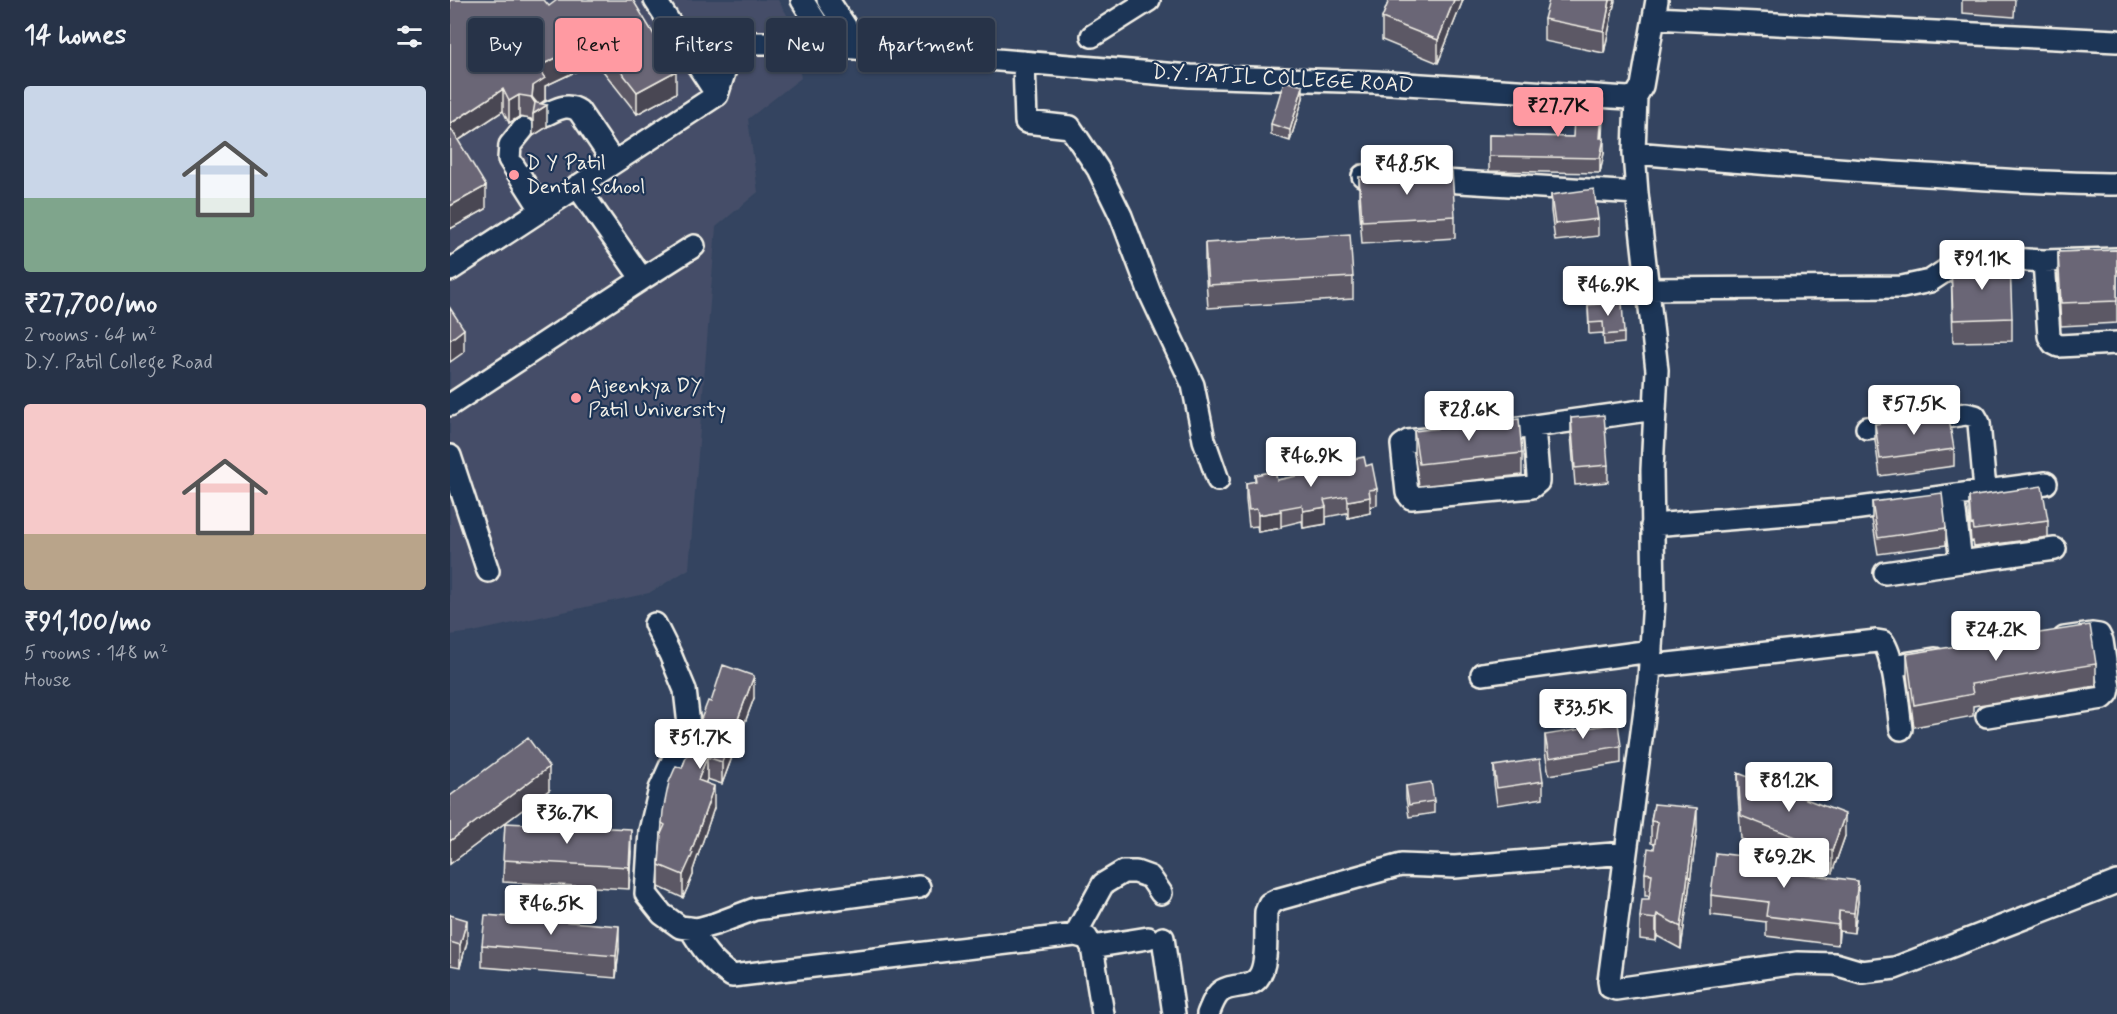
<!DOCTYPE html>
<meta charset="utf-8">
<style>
body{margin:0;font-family:Mynerve,sans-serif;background:#2f3b4f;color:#f1f3f6;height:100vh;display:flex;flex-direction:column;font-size:22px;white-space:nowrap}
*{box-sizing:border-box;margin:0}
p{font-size:20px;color:#a4aab4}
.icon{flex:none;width:33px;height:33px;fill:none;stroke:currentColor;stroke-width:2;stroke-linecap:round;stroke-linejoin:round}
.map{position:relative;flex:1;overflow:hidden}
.details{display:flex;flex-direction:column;background:#273348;width:450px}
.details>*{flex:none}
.guide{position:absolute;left:18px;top:18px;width:570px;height:54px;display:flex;gap:12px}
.price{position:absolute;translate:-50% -51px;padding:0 14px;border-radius:6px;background:#fff;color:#222;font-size:20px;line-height:39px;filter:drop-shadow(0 2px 3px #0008)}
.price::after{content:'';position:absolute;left:50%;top:36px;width:18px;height:14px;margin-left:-9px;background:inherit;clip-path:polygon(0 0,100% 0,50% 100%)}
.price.on{background:#ff9aa2;color:#111}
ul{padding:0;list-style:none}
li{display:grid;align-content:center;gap:12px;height:318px;padding:0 24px}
li span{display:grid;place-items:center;height:186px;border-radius:6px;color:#555}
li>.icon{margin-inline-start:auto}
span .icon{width:108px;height:108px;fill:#fffc;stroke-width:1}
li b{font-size:26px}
h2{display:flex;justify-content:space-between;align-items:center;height:72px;padding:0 24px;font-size:26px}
.tag{padding:0 21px;border-radius:6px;background:#273348;box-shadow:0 2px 4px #0004,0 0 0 2px #434e60;font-size:21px;line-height:54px}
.tag.on{background:#ff9aa2;color:#111}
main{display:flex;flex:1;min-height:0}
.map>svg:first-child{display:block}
.built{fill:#444e67}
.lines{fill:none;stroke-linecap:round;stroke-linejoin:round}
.minor-casing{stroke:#f4f1e8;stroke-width:26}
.minor{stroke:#1d3557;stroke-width:21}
.wall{fill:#5b5865;stroke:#f4f1e8;stroke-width:1.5}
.shaded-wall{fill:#4a4753;stroke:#f4f1e8;stroke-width:1.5}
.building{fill:#6a6676;stroke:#f4f1e8;stroke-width:1.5}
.poi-dot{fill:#ff9aa2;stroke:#1d3557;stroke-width:2}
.labels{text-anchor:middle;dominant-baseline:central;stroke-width:4.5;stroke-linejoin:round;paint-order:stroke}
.street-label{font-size:21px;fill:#f4f1e8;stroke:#1d3557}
.poi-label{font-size:21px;fill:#f4f1e8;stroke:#1d3557;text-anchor:start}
</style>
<main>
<section class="details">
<h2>14 homes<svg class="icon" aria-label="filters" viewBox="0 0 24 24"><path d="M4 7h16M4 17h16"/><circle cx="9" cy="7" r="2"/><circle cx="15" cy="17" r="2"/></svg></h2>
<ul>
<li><span style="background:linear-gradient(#c9d6e8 60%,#7fa58c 0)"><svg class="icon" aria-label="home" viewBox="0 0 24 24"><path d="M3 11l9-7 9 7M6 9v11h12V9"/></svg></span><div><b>₹27,700/mo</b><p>2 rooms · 64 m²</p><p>D.Y. Patil College Road</p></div></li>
<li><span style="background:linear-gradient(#f6c9c9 70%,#b9a48a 0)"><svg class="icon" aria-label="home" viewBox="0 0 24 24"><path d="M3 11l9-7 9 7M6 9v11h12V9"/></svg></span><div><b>₹91,100/mo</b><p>5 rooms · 148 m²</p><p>House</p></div></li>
</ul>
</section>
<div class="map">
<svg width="1667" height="1014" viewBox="0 0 1667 1014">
<rect width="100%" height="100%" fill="#344460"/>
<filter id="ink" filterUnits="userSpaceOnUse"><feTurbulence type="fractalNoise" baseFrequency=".0167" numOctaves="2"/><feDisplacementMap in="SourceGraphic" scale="12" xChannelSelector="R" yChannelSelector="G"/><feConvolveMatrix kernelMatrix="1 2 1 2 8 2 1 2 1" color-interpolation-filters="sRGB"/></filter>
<g filter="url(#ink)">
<path class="built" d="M0 0H328L339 18 351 78 298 119 308 192 266 227 239 569 199 593 23 632 0 635Z"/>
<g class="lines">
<g class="minor-casing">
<path id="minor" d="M205 0 267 95
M352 0 375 36 383 43
M378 0 409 47
M1204 18 1667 41
M642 36 699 0
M574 62 576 122 620 127 648 169 671 216 700 293 743 385 754 440 768 480
M1186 96 1184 153 1187 193 1207 370 1202 470 1204 600 1199 679 1159 981 1160 987 1166 989 1347 963 1385 964 1412 972 1445 968 1667 882
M94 115C106 110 117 102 129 111L163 161
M73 129 60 145 59 159 91 209
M1184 153C1281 161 1378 169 1476 175 1539 179 1603 184 1667 184
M913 176 1187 193
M1594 261 1599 336 1603 343 1609 346 1667 343
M0 270 267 95 278 60 289 47 305 43H383L392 47 740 76 924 82 1178 98 1186 96 1192 86 1207 0
M192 279 244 246
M1197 289 1452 287 1480 281 1510 261 1522 257 1594 261 1667 259
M0 405 192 279 127 186
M1417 428 1516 414 1525 416 1529 423 1535 490
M1041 432 1205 409
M992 437 958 441 952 445 957 493 961 498 1082 487 1088 482V475L1084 427
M0 456 38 571
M1202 525 1402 509 1596 483
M1511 562 1605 549
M1435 573 1511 562 1503 496
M205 624 220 654 235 690 239 725 210 789 200 831 196 894 212 914 230 927 247 929 265 924 305 909 469 887
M1200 666 1427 641 1433 642C1445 659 1448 708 1451 729
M1441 666 1485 659
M1032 674 1201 651
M1537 716 1653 698 1658 693 1659 688 1652 641 1649 635 1642 634 1614 638
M240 928C252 948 262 963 282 976L625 935 637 938 642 947 653 1014
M625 935 653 884 673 872H686L700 877 711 893
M713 938 724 1014
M642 947 698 938
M758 1014C761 1007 764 998 769 993 779 983 800 989 808 978 819 965 815 928 816 912L819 904 829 899 951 865 1005 867 1175 853"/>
</g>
<use href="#minor" class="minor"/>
</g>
<path class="wall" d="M0 0 99 6 226 93 187 114 146 62 95 86V100L90 104 97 127 83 136V123L81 119 69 117 59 123 53 111 8 141 36 209 0 229Z
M939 0H1013L988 63 932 40V18Z
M1165 0 1154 53 1094 41V19Z
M1512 0H1565L1564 17 1512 13Z
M853 98 840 141 821 135V124Z
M1153 115 1152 138 1154 153 1150 173 1039 171V135L1123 137Z
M909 177 1005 216V238L912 244 909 199Z
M1101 195 1148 219V236L1105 241 1101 211Z
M755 243 903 277V299L758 308 755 265Z
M1667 250V323L1611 326 1608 275V252Z
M1501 264 1562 318V341L1503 342Z
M1138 305 1174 333V343L1154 345 1153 333 1139 334Z
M1121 418 1158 465V482L1125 485 1121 435Z
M1425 424 1504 449V466L1430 476 1425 440Z
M964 431 1072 453V475L969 486 964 453Z
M894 461 916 466 927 489V505L920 507V513L898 518 897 513 876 517V524L853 528 852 521 831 526V528L808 532 807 526 799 527 796 500V483L805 482V475L827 480 850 476V471L871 472 894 467Z
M1519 497 1598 520V537L1524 547 1523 541 1521 542 1519 514Z
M1422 502 1496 528V545L1428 554 1422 519Z
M1457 654 1646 664V686L1523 706V716L1464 727 1457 676Z
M304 698 272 784 257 779 255 783 264 808 243 870V875L233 898 209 887V865L212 823 232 768 261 702Z
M1095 735 1171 746V763L1099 775 1095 752Z
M1044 766 1093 781V798L1047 805 1044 783Z
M1288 773 1395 836 1382 873 1291 839 1288 795Z
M956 786 984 801V813L959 817 956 798Z
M99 790 55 823 181 851 179 889 53 882 55 823 0 864V796Z
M1204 804 1247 830 1231 949 1207 936 1206 941 1190 939V917L1199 899V896H1195V873L1204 849 1205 844 1201 843V821Z
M1335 872 1408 901 1404 933 1389 931 1388 945 1316 936V922L1261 915V895Z
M0 915 17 942 10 967 0 965Z
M32 945 169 949 166 978 32 967Z"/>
<path class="shaded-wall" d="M1004 0H1013L988 63V40Z
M1160 0H1165L1154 53V31Z
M146 39V62L95 86V100L85 107V103L82 97 83 86 87 67Z
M226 71V93L187 114V92Z
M853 86V98L840 141V130Z
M53 89V111L0 146V124Z
M69 95V117L59 123V101Z
M1153 100V115L1150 153V138Z
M97 105V127L83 136V114Z
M1154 138V153L1150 173V158Z
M36 186V209L0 229V206Z
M14 329V352L0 362V340Z
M920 497V513L898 518V501Z
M876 507V524L853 528V511Z
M831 511V528L808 532V515Z
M304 676V698L272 784V762Z
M257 757V779L248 803V780Z
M99 767V790L0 864V841Z
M264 786V808L243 870V875L233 898V875Z
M1247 808V830L1231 949V927Z
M1395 814V836L1382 873V851Z
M181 829V851L179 889V867Z
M1408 881V901L1404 933V913Z
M1389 911V931L1388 945V925Z
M1207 914V936L1206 941V919Z
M17 920V942L10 967V945Z
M169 926V949L166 978V956Z"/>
<path class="building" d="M0 0H94L99 6 107 0H183L226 71 187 92 146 39 87 67 95 78 83 86 82 97 87 103 97 105 83 114 85 103 81 97 69 95 59 101 53 89 0 124Z
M939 0H1004L988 40 932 18Z
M1099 0H1160L1154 31 1094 19Z
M834 81 853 86 840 130 821 124Z
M1125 98 1153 100 1150 138H1154L1150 158 1039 156V135L1123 137Z
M0 127 36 186 0 206Z
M1002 172 1005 216 912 221 909 177Z
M1144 189 1148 219 1105 224 1101 195Z
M900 234 903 277 758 285 755 243Z
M1667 250V301L1611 303 1608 252Z
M1560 262 1562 318 1503 320 1501 264Z
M1172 302 1174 333 1154 335 1153 322 1139 323 1138 305Z
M0 308 14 329 0 340Z
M1498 413 1504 449 1430 459 1425 424Z
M1154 415 1158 465 1125 468 1121 418Z
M1069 419 1072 453 969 464 964 431Z
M914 457 916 466 922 464 927 489 919 490 920 497 898 501 897 496 874 500 876 507 853 511 852 505 830 509 831 511 808 515 807 509 799 510 796 483 806 481 805 475 825 471 827 480 851 475 850 471 870 467 871 472 895 467 894 461Z
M1592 486 1598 520 1524 530 1523 524 1521 525 1519 497Z
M1492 493 1496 528 1428 538 1422 502Z
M1640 625 1646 664 1521 684 1523 694 1464 705 1457 654Z
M273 665 304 676 272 762 257 757 248 780 264 786 241 852 243 853 233 875 209 865 211 834 215 825 212 823 213 811 219 782 226 766 232 768 258 701 261 702Z
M1168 723 1171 746 1099 758 1095 735Z
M78 738 99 767 0 841V796Z
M1090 759 1093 781 1047 788 1044 766Z
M1288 773 1395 814 1382 851 1291 816Z
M981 782 984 801 959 805 956 786Z
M1204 804 1247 808 1231 927 1207 914 1206 919 1190 917 1192 899H1199L1202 874 1195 873 1198 848 1204 849 1208 822 1201 821Z
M55 823 181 829 179 867 53 860Z
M1266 853 1335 861 1334 871 1408 881 1404 913 1389 911 1388 925 1316 916 1318 902 1261 895Z
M0 915 17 920 10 945 0 942Z
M35 915 169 926 166 956 32 945Z"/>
</g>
<g class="poi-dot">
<circle cx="64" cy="175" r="6"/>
<circle cx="126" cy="398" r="6"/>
</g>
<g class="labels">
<g class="street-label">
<text transform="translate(833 79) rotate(3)">D.Y. PATIL COLLEGE ROAD</text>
</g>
<g class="poi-label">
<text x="76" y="163">D Y Patil<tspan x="76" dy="24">Dental School</tspan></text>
<text x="138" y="386">Ajeenkya DY<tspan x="138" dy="24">Patil University</tspan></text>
</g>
</g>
</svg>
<b class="price on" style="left:1108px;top:138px">₹27.7K</b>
<b class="price" style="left:957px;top:196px">₹48.5K</b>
<b class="price" style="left:1532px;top:291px">₹91.1K</b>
<b class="price" style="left:1158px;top:317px">₹46.9K</b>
<b class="price" style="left:1464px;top:436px">₹57.5K</b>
<b class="price" style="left:1019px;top:442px">₹28.6K</b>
<b class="price" style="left:861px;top:488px">₹46.9K</b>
<b class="price" style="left:1546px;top:662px">₹24.2K</b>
<b class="price" style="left:1133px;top:740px">₹33.5K</b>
<b class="price" style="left:250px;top:770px">₹51.7K</b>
<b class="price" style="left:1339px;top:813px">₹81.2K</b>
<b class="price" style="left:117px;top:845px">₹36.7K</b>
<b class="price" style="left:1334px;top:889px">₹69.2K</b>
<b class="price" style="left:101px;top:936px">₹46.5K</b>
<div class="guide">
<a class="tag">Buy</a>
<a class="tag on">Rent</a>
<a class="tag">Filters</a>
<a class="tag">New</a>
<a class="tag">Apartment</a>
</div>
</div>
</main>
